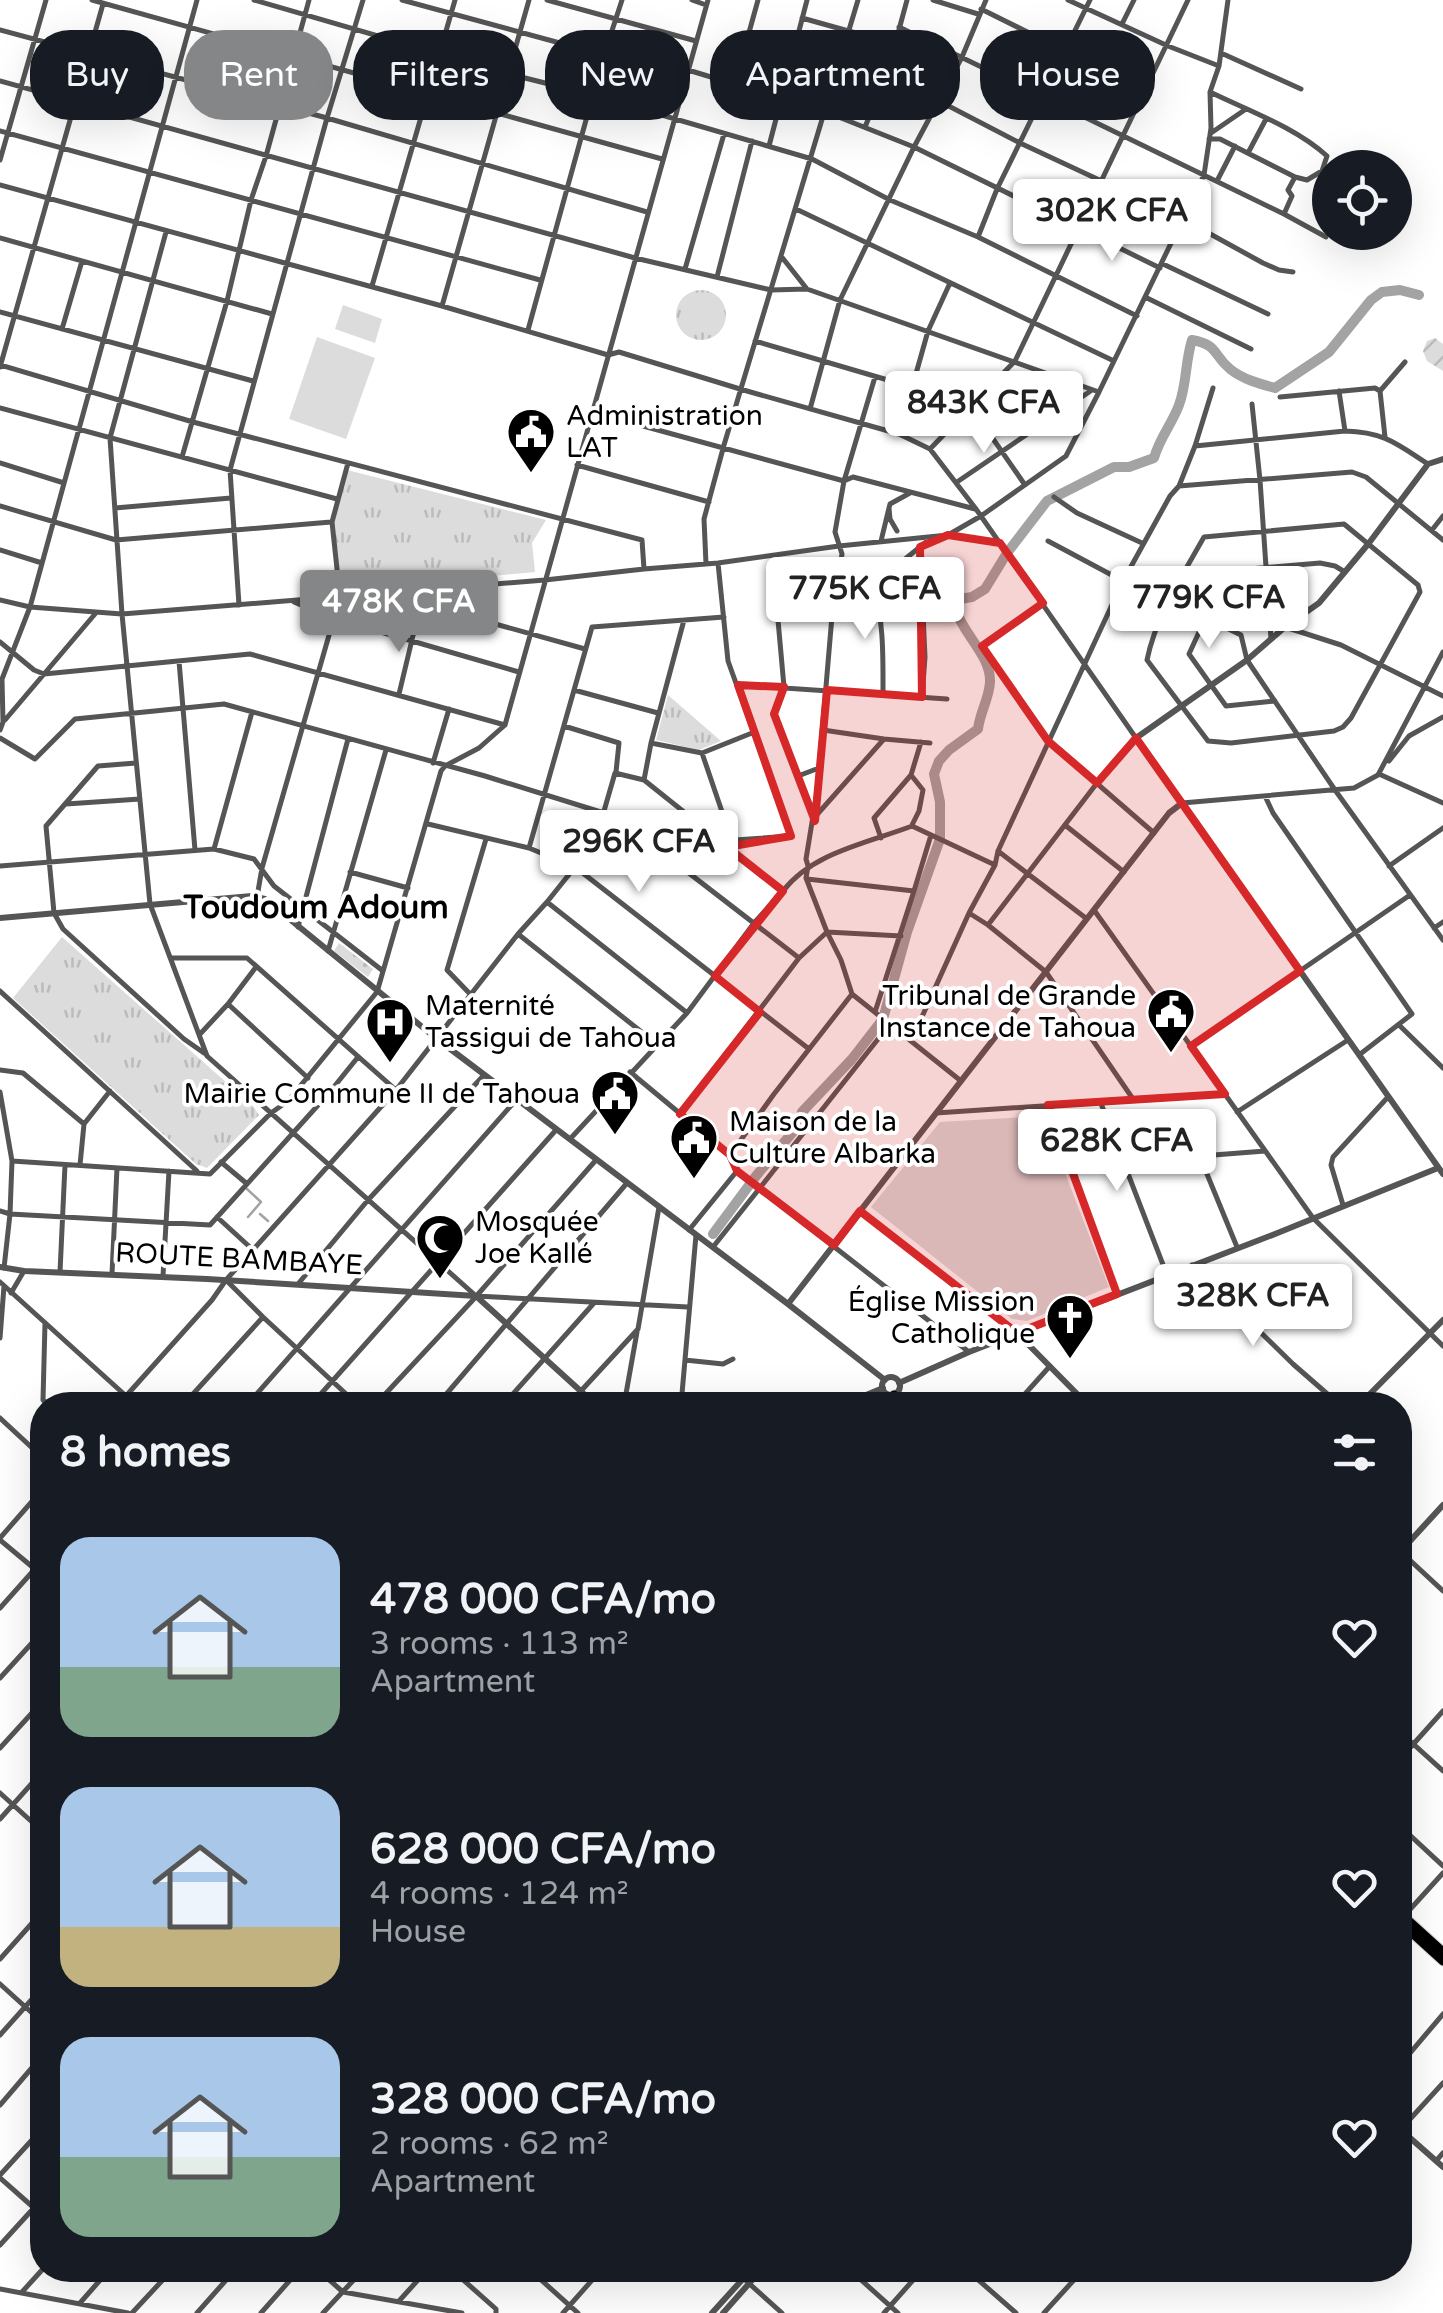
<!DOCTYPE html>
<meta charset="utf-8">
<style>
body{margin:0;font-family:"Varela Round",sans-serif;background:#20242c;color:#f1f3f6;height:100vh;display:flex;flex-direction:column;font-size:38px;white-space:nowrap}
*{box-sizing:border-box;margin:0}
p{font-size:32px;color:#9ea1a6}
.icon{flex:none;width:55px;height:55px;fill:none;stroke:currentColor;stroke-width:2;stroke-linecap:round;stroke-linejoin:round}
.map{position:relative;flex:1;overflow:hidden}
.side{position:absolute;left:30px;top:1392px;width:1382px;height:890px;display:flex;flex-direction:column;background:#171b24;border-radius:40px;box-shadow:0 10px 40px #0002}
.side>*{flex:none}
.top-card{position:absolute;left:30px;top:30px;width:1385px;height:90px;display:flex;gap:20px}
.fabs{position:absolute;left:1312px;top:150px;display:grid;gap:20px}
.fabs a{display:grid;place-items:center;width:100px;height:100px;border-radius:50%;background:#171b24;box-shadow:0 10px 40px #0002;font-size:50px}
.price{position:absolute;translate:-50% -85px;padding:0 22px;border-radius:10px;background:#fff;color:#222;font-size:32px;line-height:65px;filter:drop-shadow(0 2px 5px #0008)}
.price::after{content:'';position:absolute;left:50%;top:60px;width:30px;height:22px;margin-left:-15px;background:inherit;clip-path:polygon(0 0,100% 0,50% 100%)}
.price.on{background:#858687;color:#fff}
ul{padding:0;list-style:none}
li{display:flex;align-items:center;gap:30px;height:250px;padding:0 30px}
li span{display:grid;place-items:center;flex:none;width:280px;height:200px;border-radius:30px;color:#555}
li>.icon{margin-inline-start:auto}
span .icon{width:120px;height:120px;fill:#fffc;stroke-width:1}
li b{font-size:42px}
h2{display:flex;justify-content:space-between;align-items:center;height:120px;padding:0 30px;font-size:42px}
.tag{padding:0 35px;border-radius:40px;background:#171b24;box-shadow:0 10px 40px #0002;font-size:35px;line-height:90px}
.tag.on{background:#858687;color:#fff}
.map>svg:first-child{display:block}
.grass{fill:url(#grass-dots)}
.park{fill:url(#park-tufts)}
.garden{fill:url(#garden-furrows)}
.pitch{fill:#dcdcdc}
.lines{fill:none;stroke-linecap:round;stroke-linejoin:round}
.stream{stroke:#a3a3a3;stroke-width:2.5}
.river{stroke:#a3a3a3;stroke-width:10}
.primary-casing{stroke:#dbdbdb;stroke-width:11}
.minor{stroke:#555;stroke-width:5}
.tertiary{stroke:#555;stroke-width:6}
.primary{stroke:#000;stroke-width:9}
.marked{fill:#d62828;fill-opacity:0.2;stroke:#d62828;stroke-width:8;stroke-linejoin:round}
.labels{text-anchor:middle;dominant-baseline:central;stroke-width:8;stroke-linejoin:round;paint-order:stroke}
.poi-label{font-size:28px;fill:#000;stroke:#fff;text-anchor:start}
.street-label{font-size:28px;fill:#000;stroke:#fff}
.quarter-label{font-size:32px;font-weight:bold;fill:#000;stroke:#fff}
</style>
<div class="map">
<svg width="1443" height="2313" viewBox="0 0 1443 2313">
<defs>
<pattern id="grass-dots" width="8" height="8" patternUnits="userSpaceOnUse" patternTransform="scale(2.5)"><rect width="8" height="8" fill="#dcdcdc"/><path d="M2 2h.1M6 6h.1" fill="none" stroke="#bbb" stroke-width="1.8" stroke-linecap="round"/></pattern>
<pattern id="park-tufts" width="24" height="20" patternUnits="userSpaceOnUse" patternTransform="scale(2.5)"><rect width="24" height="20" fill="#dcdcdc"/><path d="M3 7l-1-3M5 7V3M7 7l1-3M15 17l-1-3M17 17v-4M19 17l1-3" fill="none" stroke="#bbb"/></pattern>
<pattern id="garden-furrows" width="10" height="10" patternUnits="userSpaceOnUse" patternTransform="scale(2.5)"><rect width="10" height="10" fill="#dcdcdc"/><path d="M-1 1l2-2M0 10L10 0M9 11l2-2" fill="none" stroke="#bbb"/></pattern>
</defs>
<rect width="100%" height="100%" fill="#fff"/>
<path class="grass" d="M339 943 373 969 368 977 334 951Z"/>
<path class="park" d="M676 315a25 25 0 1 1 50 0a25 25 0 1 1-50 0Z
M347 470 546 520 532 543 535 572 339 590 331 524Z
M668 695 721 741 699 750 656 740Z
M62 937 253 1106 259 1115 207 1168 196 1164 13 998Z"/>
<path class="garden" d="M1435 338 1443 344V371L1427 361 1423 351 1427 341Z"/>
<path class="pitch" d="M343 305 382 319 375 343 335 329Z
M317 337 375 358 346 439 289 419Z
M1043 1116 1109 1287 1027 1321 1012 1319 871 1207 940 1122Z"/>
<g class="lines">
<path class="stream" d="M247 1189 261 1202 248 1217
M260 1214 268 1221"/>
<path class="river" d="M713 1234 756 1176 797 1127 802 1112 852 1059 883 1019 907 932 940 839V802L934 774 939 761 949 750 978 729C980 712 989 699 990 682 991 656 964 635 955 609L960 599 972 597 985 589 1007 553 1047 501 1114 467H1129L1154 458C1160 437 1172 424 1179 405 1187 384 1185 362 1192 340 1219 345 1212 354 1230 369 1242 379 1260 384 1275 388L1329 352 1371 300 1382 292 1400 290 1419 295"/>
<g class="primary-casing">
<path id="primary" d="M894 1395 901 1405
M1400 1913 1443 1952
M1400 1922 1443 1961"/>
</g>
<path class="minor" d="M92 0 662 159
M254 0 509 74 593 95 812 159 890 200 978 237 1137 316
M402 0 604 55 685 80
M547 0 696 41
M692 0 706 5
M933 0 978 14
M1068 0 1168 46 1219 66
M981 9 1146 91
M802 18 895 44
M1122 24 1134 0
M899 27 1284 214 1292 196 1288 190 1295 177
M0 30 327 118 647 212
M1221 53 1301 89
M688 70 826 112 914 147 1160 268
M887 74 1020 143 1183 219 1263 263 1279 270 1293 272
M0 81 635 258 771 290 807 289 1099 392 1204 175 1211 128 1210 92 1219 66 1228 0
M735 83 758 0
M865 127 887 74 907 0
M0 131 540 280
M1211 133 1246 109
M1209 139H1220L1295 177 1307 180 1322 171 1327 156C1295 127 1249 111 1210 92
M769 146 807 0
M1248 153 1266 119
M0 160 46 0
M1217 181 1235 146
M0 185 442 306 608 355 619 352 740 389 899 434 930 449 976 509 1136 738 1097 783 988 925
M796 209 1114 361
M1284 214 1326 237
M166 232 110 438 122 614 150 904 207 1056 476 1296 688 1307
M978 237 997 189 1090 0
M0 238 272 314
M781 256 807 289
M1163 264 1268 314
M685 269 724 134
M717 277 752 141
M372 286 455 0
M1145 297 1251 349
M442 306 529 0
M0 312 253 381
M62 329 82 261
M528 330 604 55 622 0
M755 341 973 405
M0 365 193 422 642 540 644 569
M0 367 103 4
M875 377 844 481 835 532 842 554 832 616 817 792 806 859 808 866 806 878 827 932 841 960 852 994 774 1094 730 1155 737 1171 969 1352
M1339 391 1345 431
M1280 397 1375 388 1380 391
M1252 404 1260 480 1271 639
M971 407 1025 485
M0 408 337 499
M810 409 840 300 914 147 962 57 986 0
M592 412 844 481 853 477 975 509
M899 434 928 331 950 283
M1385 437 1380 391 1405 362
M1195 446 1345 431C1384 432 1397 444 1428 464
M930 449 1015 361 1188 0
M182 457 227 301 251 200 266 156 309 0
M0 463 64 483
M577 465 709 502
M957 482 1092 390
M1179 486 1195 446 1213 388
M1054 497 1077 513 1142 543
M0 506 116 540 331 522
M115 508 231 498
M889 508 890 504 910 493
M1344 524 1418 585 1420 592 1351 718 1343 727 1334 731 1231 743 1208 741 1147 660C1156 616 1182 576 1204 537Z
M1432 530 1443 516
M951 535 1000 543
M881 541 889 508 890 519 897 531
M1048 541 1123 581 1140 586 1241 635 1247 660 1335 790 1443 940
M920 547 925 657 922 697
M0 550 42 563
M718 563 728 661 791 836 735 840 727 847
M706 564 704 519 724 445 858 0
M873 585C884 621 883 657 883 694
M0 600 30 607 122 614 545 580 644 569 718 563 839 546 948 535 981 516 1066 456 1099 392
M294 602 329 617 519 672
M1043 603 982 646 1048 741 1154 833
M239 605 230 470 327 118 363 0
M1285 627 1341 645 1443 696
M0 642 34 670 44 674 250 654 505 725
M179 661 195 850
M738 685 947 699
M574 690 658 713
M399 694 416 623 474 618 585 649
M1275 701 1226 706 1189 654 1227 571 1320 563 1335 566 1345 572
M5 720 95 614
M564 726 619 743 616 772
M0 730 3 722 2 679 30 607 197 0
M823 730 884 739
M0 738 35 759 75 719 224 704 485 776 604 813H611L799 958
M651 743 702 753 752 733
M702 753 732 841
M1389 761 1409 736 1443 717
M136 763 98 766 46 826 54 913 63 929 184 1039 204 1053
M433 763 449 709
M819 768 798 776 774 714 784 687 777 609 834 605 873 585 931 538
M1379 774 1443 803
M911 775 923 790 919 811 912 825
M644 780 651 743 684 620
M1265 796 1273 813 1412 1014 1359 1055
M1182 803 1354 788 1378 775 1443 652
M66 804 140 799
M814 818 884 739 930 743
M428 824 529 848 575 867 809 1049
M1065 825 1124 872
M881 838 874 818 911 775 921 742
M529 848 592 627 724 617
M214 849 252 712
M998 851 1087 919
M0 866 214 849 254 859 274 886 383 971
M1389 866 1443 828
M350 872 408 888
M807 879 914 891 931 835
M257 897 262 868 340 597 332 522 348 463
M547 902 686 1012
M1094 910 1313 1218 1443 1346
M969 913 988 925 1046 972 1133 1099
M298 927 348 739
M1434 928 1443 922
M518 934 658 1045
M328 951 386 750
M171 958H247L396 1090
M0 991 197 1171
M852 994 961 1081
M471 995 447 970 486 839
M228 1004 308 1078
M875 1012 914 891
M1399 1025 1443 1068
M201 1033 228 1004 256 967
M911 1041 969 913 995 865 998 851 1123 581 1170 496 1179 486 1352 472 1366 477 1443 540
M1191 1046 1410 895
M0 1070 23 1073 84 1124
M630 1072 730 1155
M0 1092 12 1161 10 1214 4 1268
M1100 1101 1167 1275
M1048 1105 1117 1294
M1237 1112 1348 1040
M936 1113 1225 1094
M680 1114 799 958 827 932 901 936
M570 1139 687 1013 754 923 783 891
M1200 1157 1237 1247
M12 1161 210 1174 271 1113 288 1101 377 992 441 771 445 766 479 748 505 725 708 0
M221 1162 246 1183
M1124 1162 1265 1151
M80 1165 84 1124 110 1091
M1343 1205 1331 1165 1333 1157 1388 1097
M0 1211 10 1214 210 1225 329 1093 358 1057
M217 1217 252 1249
M689 1230 737 1171
M713 1247 890 1024
M1192 1265 1293 1364 1340 1405
M60 1272 65 1165
M112 1274 117 1168
M163 1276 169 1171
M226 1280 396 1090 518 934 547 902 595 842 615 773 644 780 783 891C813 852 868 843 912 826L995 865
M0 1282 136 1405
M298 1284 368 1200 484 1075
M11 1293 24 1271
M45 1323 43 1400 49 1405
M0 1338 4 1286
M685 1360 723 1364 733 1359
M118 1405 212 1300 226 1280 263 1317 358 1405
M183 1405 263 1317
M247 1405 516 1100
M311 1405 556 1130
M375 1405 472 1301 596 1160
M437 1405 627 1183
M503 1405 594 1303
M568 1405 638 1329 659 1207
M624 1405 637 1332
M681 1405 696 1235
M1015 1405 1050 1366
M0 1418 42 1457
M0 1538 42 1490
M0 1540 42 1575
M1400 1551 1443 1591
M0 1608 42 1561
M0 1678 42 1632
M1400 1732 1443 1771
M0 1748 42 1702
M1400 1759 1443 1711
M0 1793 42 1831
M0 1819 42 1772
M1400 1826 1443 1866
M1405 1915 1443 1873
M0 1959 42 1912
M0 1984 42 2022
M0 2035 42 1988
M1400 2065 1443 2014
M0 2105 42 2056
M1401 2129 1443 2083
M1436 2161 1443 2153
M0 2175 42 2129
M0 2178 42 2215
M0 2245 42 2199
M318 2270 343 2292 462 2313
M452 2270 496 2309V2313
M530 2270 578 2313
M850 2270 898 2313
M967 2270 1016 2313
M743 2278 782 2313
M0 2289 128 2313
M22 2292 42 2270
M399 2301 427 2270
M80 2303 109 2270
M132 2313 172 2270
M197 2313 235 2270
M261 2313 299 2270
M323 2313 363 2270
M563 2313 601 2270
M884 2313 922 2270
M1044 2313 1083 2270"/>
<path class="tertiary" d="M1443 459 1428 464 1369 543 1319 603 1285 627 1247 660 1136 738 1443 1174
M0 918 252 896 265 899 437 1039 788 1304 885 1380
M860 1211 1017 1333 1088 1405
M0 1267 24 1271 207 1279 476 1296 596 1405
M788 1304 1169 813 1182 803
M882 1386a9 9 0 1 1 18 0a9 9 0 1 1-18 0Z
M899 1383 969 1352 1275 1234 1438 1168
M842 1405 883 1388
M1359 1405 1443 1320
M1400 1552 1443 1505
M1400 2129 1443 2167
M712 2313 751 2270
M723 2313 761 2270"/>
<use href="#primary" class="primary"/>
</g>
<path class="marked" d="M948 535 1000 543 1043 603 982 646 1048 741 1097 783 1136 738 1300 971 1191 1046 1225 1094 1048 1105 1117 1294 1017 1333 860 1211 834 1245 737 1171 730 1155 680 1114 760 1012 715 976 783 891 727 847 791 836 738 685 784 687 774 714 815 821 827 690 922 697 920 547Z"/>
<defs>
<g id="civic-pin" transform="scale(2.5)"><path d="M0 17L-7.5 6A9.5 9.5 0 1 1 7.5 6Z" fill="#000" stroke="#fff"/><path d="M-.6-6.5H3V-4.5H.6V-3L4-1V1h2V6H-6V1h2V-1L-.6-3ZM-1.2 2.5V6h2.4V2.5Z" fill="#fff"/></g>
<g id="hospital-pin" transform="scale(2.5)"><path d="M0 17L-7.5 6A9.5 9.5 0 1 1 7.5 6Z" fill="#000" stroke="#fff"/><path d="M-5-5h3v3.5h4V-5h3V5h-3V1.5h-4V5h-3Z" fill="#fff"/></g>
<g id="mosque-pin" transform="scale(2.5)"><path d="M0 17L-7.5 6A9.5 9.5 0 1 1 7.5 6Z" fill="#000" stroke="#fff"/><path d="M3.5-4.9A6 6 0 1 0 3.5 4.9A5 5 0 1 1 3.5-4.9Z" fill="#fff"/></g>
<g id="church-pin" transform="scale(2.5)"><path d="M0 17L-7.5 6A9.5 9.5 0 1 1 7.5 6Z" fill="#000" stroke="#fff"/><path d="M-1.2-6h2.4v3.5h3.3v2.4h-3.3V6h-2.4V-.1h-3.3v-2.4h3.3Z" fill="#fff"/></g>
</defs>
<g fill-rule="evenodd">
<use href="#civic-pin" x="531" y="432"/>
<use href="#civic-pin" x="1171" y="1012"/>
<use href="#hospital-pin" x="390" y="1022"/>
<use href="#civic-pin" x="615" y="1094"/>
<use href="#civic-pin" x="694" y="1138"/>
<use href="#mosque-pin" x="440" y="1238"/>
<use href="#church-pin" x="1070" y="1318"/>
</g>
<g class="labels">
<g class="poi-label">
<text x="566" y="416">Administration<tspan x="566" dy="32">LAT</tspan></text>
<text x="1136" y="996" text-anchor="end">Tribunal de Grande<tspan x="1136" dy="32">Instance de Tahoua</tspan></text>
<text x="425" y="1006">Maternité<tspan x="425" dy="32">Tassigui de Tahoua</tspan></text>
<text x="580" y="1094" text-anchor="end">Mairie Commune II de Tahoua</text>
<text x="729" y="1122">Maison de la<tspan x="729" dy="32">Culture Albarka</tspan></text>
<text x="475" y="1222">Mosquée<tspan x="475" dy="32">Joe Kallé</tspan></text>
<text x="1035" y="1302" text-anchor="end">Église Mission<tspan x="1035" dy="32">Catholique</tspan></text>
</g>
<g class="street-label">
<text transform="translate(239 1259) rotate(3)">ROUTE BAMBAYE</text>
</g>
<g class="quarter-label">
<text x="316" y="908">Toudoum Adoum</text>
</g>
</g>
</svg>
<div class="fabs">
<a><svg class="icon" aria-label="locate" viewBox="0 0 24 24"><circle cx="12" cy="12" r="6"/><path d="M12 2v4M12 18v4M2 12h4M18 12h4"/></svg></a>
</div>
<b class="price" style="left:1112px;top:264px">302K CFA</b>
<b class="price" style="left:984px;top:456px">843K CFA</b>
<b class="price" style="left:865px;top:642px">775K CFA</b>
<b class="price" style="left:1209px;top:651px">779K CFA</b>
<b class="price on" style="left:399px;top:655px">478K CFA</b>
<b class="price" style="left:639px;top:895px">296K CFA</b>
<b class="price" style="left:1117px;top:1194px">628K CFA</b>
<b class="price" style="left:1253px;top:1349px">328K CFA</b>
<div class="top-card">
<a class="tag">Buy</a>
<a class="tag on">Rent</a>
<a class="tag">Filters</a>
<a class="tag">New</a>
<a class="tag">Apartment</a>
<a class="tag">House</a>
</div>
<section class="side">
<h2>8 homes<svg class="icon" aria-label="filters" viewBox="0 0 24 24"><path d="M4 7h16M4 17h16"/><circle cx="9" cy="7" r="2"/><circle cx="15" cy="17" r="2"/></svg></h2>
<ul>
<li><span style="background:linear-gradient(#a9c7e8 65%,#7fa58c 0)"><svg class="icon" aria-label="home" viewBox="0 0 24 24"><path d="M3 11l9-7 9 7M6 9v11h12V9"/></svg></span><div><b>478 000 CFA/mo</b><p>3 rooms · 113 m²</p><p>Apartment</p></div><svg class="icon" aria-label="heart" viewBox="0 0 24 24"><path d="M12 20l-8-8c-3-5 5-10 8-4 3-6 11-1 8 4z"/></svg></li>
<li><span style="background:linear-gradient(#a9c7e8 70%,#c2b280 0)"><svg class="icon" aria-label="home" viewBox="0 0 24 24"><path d="M3 11l9-7 9 7M6 9v11h12V9"/></svg></span><div><b>628 000 CFA/mo</b><p>4 rooms · 124 m²</p><p>House</p></div><svg class="icon" aria-label="heart" viewBox="0 0 24 24"><path d="M12 20l-8-8c-3-5 5-10 8-4 3-6 11-1 8 4z"/></svg></li>
<li><span style="background:linear-gradient(#a9c7e8 60%,#7fa58c 0)"><svg class="icon" aria-label="home" viewBox="0 0 24 24"><path d="M3 11l9-7 9 7M6 9v11h12V9"/></svg></span><div><b>328 000 CFA/mo</b><p>2 rooms · 62 m²</p><p>Apartment</p></div><svg class="icon" aria-label="heart" viewBox="0 0 24 24"><path d="M12 20l-8-8c-3-5 5-10 8-4 3-6 11-1 8 4z"/></svg></li>
</ul>
</section>
</div>
